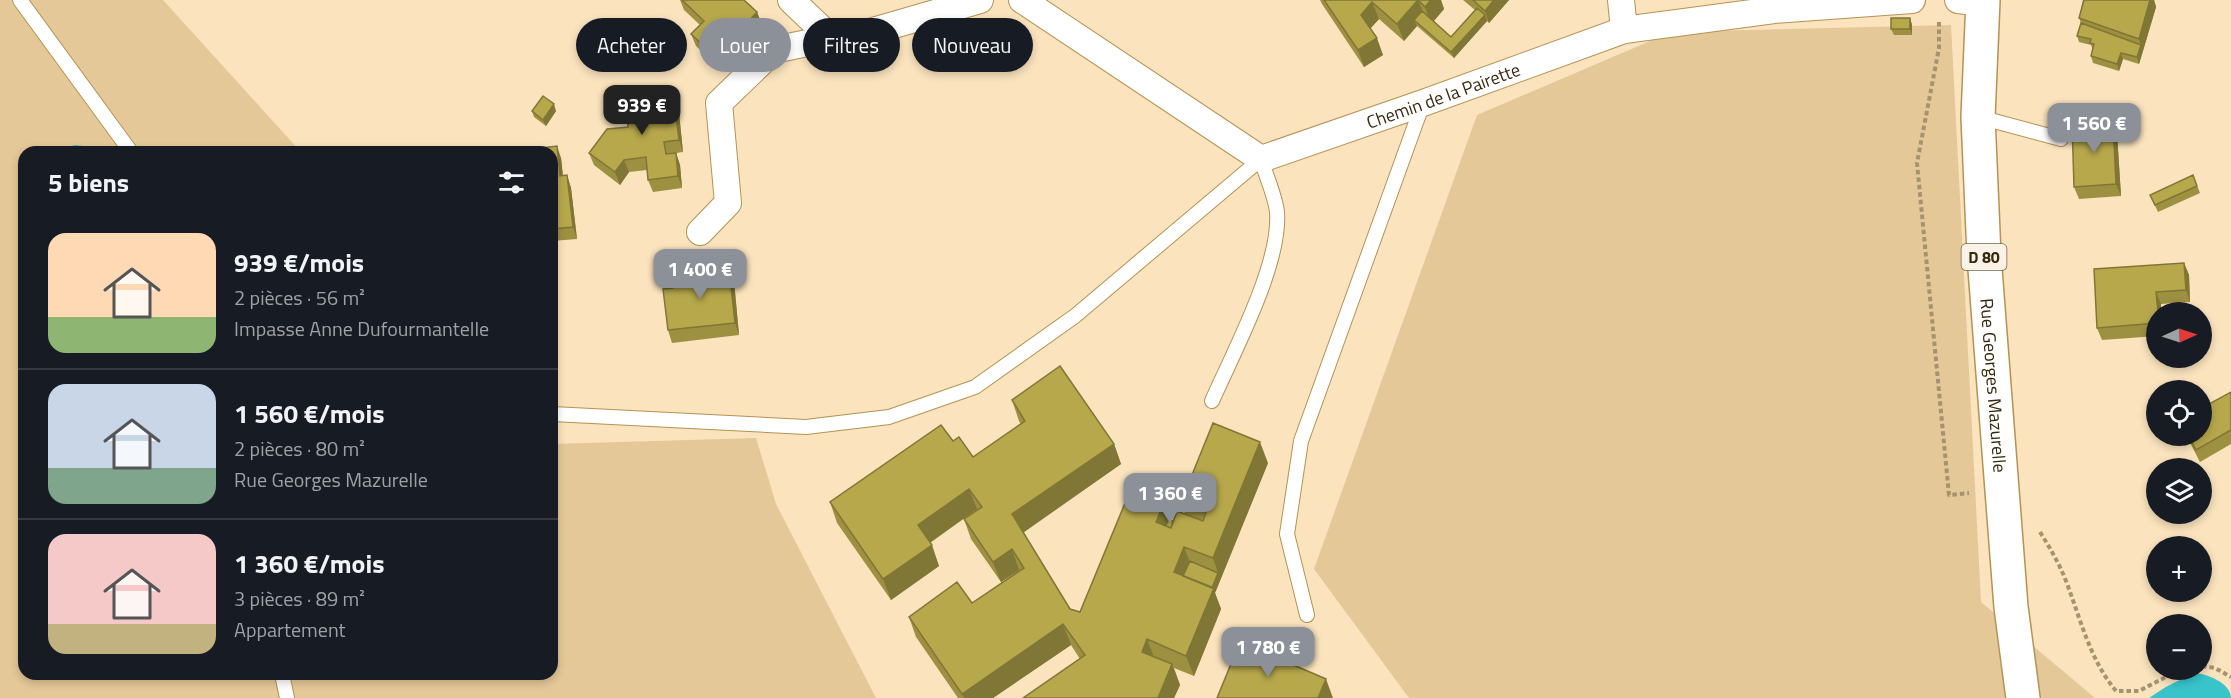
<!DOCTYPE html>
<html lang="fr">
<meta charset="utf-8">
<style>
body{margin:0;font-family:"Titillium Web",sans-serif;background:#20242c;color:#f1f3f6;height:100vh;display:flex;flex-direction:column;font-size:22px;white-space:nowrap}
*{box-sizing:border-box;margin:0}
p{font-size:20px;color:#9ea1a6}
.icon{flex:none;width:33px;height:33px;fill:none;stroke:currentColor;stroke-width:2;stroke-linecap:round;stroke-linejoin:round}
.map{position:relative;flex:1;overflow:hidden}
.side{position:absolute;left:18px;top:146px;width:540px;height:534px;display:flex;flex-direction:column;background:#171b24;border-radius:18px;box-shadow:0 3px 9px #0003}
.side>*{flex:none}
.top-card{position:absolute;left:576px;top:18px;width:570px;height:54px;display:flex;gap:12px}
.needle{width:39px;rotate:87deg}
.controls{position:absolute;left:2146px;top:302px;display:grid;gap:12px}
.controls a{display:grid;place-items:center;width:66px;height:66px;border-radius:50%;background:#171b24;box-shadow:0 3px 9px #0003;font-size:30px}
.price{position:absolute;translate:-50% -51px;padding:0 14px;border-radius:12px;background:#8c9099;color:#fff;font-size:20px;line-height:39px;filter:drop-shadow(0 2px 3px #0008)}
.price::after{content:'';position:absolute;left:50%;top:36px;width:18px;height:14px;margin-left:-9px;background:inherit;clip-path:polygon(0 0,100% 0,50% 100%)}
.price.on{background:#222;color:#fff}
ul{padding:0;list-style:none}
li{display:flex;align-items:center;gap:18px;height:150px;padding:0 30px}
li+li{border-top:2px solid #363941}
li span{display:grid;place-items:center;flex:none;width:168px;height:120px;border-radius:18px;color:#555}
li>.icon{margin-inline-start:auto}
span .icon{width:72px;height:72px;fill:#fffc;stroke-width:1}
li b{font-size:26px}
h2{display:flex;justify-content:space-between;align-items:center;height:72px;padding:0 30px;font-size:26px}
.pill{padding:0 21px;border-radius:27px;background:#171b24;box-shadow:0 3px 9px #0003;font-size:21px;line-height:54px}
.pill.on{background:#8c9099;color:#fff}
.map>svg:first-child{display:block}
.green{fill:#e5c897}
.water{fill:#39c4cc}
.lines{fill:none;stroke-linecap:round;stroke-linejoin:round}
.service-casing{stroke:#b69253;stroke-width:16}
.minor-casing{stroke:#b69253;stroke-width:28}
.primary-casing{stroke:#b69253;stroke-width:36}
.path{stroke:#a59271;stroke-width:4;stroke-dasharray:4.5 3;stroke-linecap:butt}
.service{stroke:#fff;stroke-width:14}
.minor{stroke:#fff;stroke-width:26}
.primary{stroke:#fff;stroke-width:33}
.wall{fill:#9d9041}
.shaded-wall{fill:#807635}
.building{fill:#b7a84c;stroke:#807635;stroke-width:1.5}
.labels{text-anchor:middle;dominant-baseline:central;stroke-width:4.5;stroke-linejoin:round;paint-order:stroke}
.shield{fill:#faf2e6;stroke:#71654e;stroke-width:1.5}
.shield-label{font-size:16px;font-weight:bold;fill:#36280d}
.street-label{font-size:18px;fill:#36280d;stroke:#faf2e6}
</style>
<div class="map">
<svg width="2231" height="698" viewBox="0 0 2231 698">
<rect width="100%" height="100%" fill="#fae3bd"/>
<path class="green" d="M0 0H163L300 151 24 152V674H552V444L756 438 776 504 876 698H0Z
M1951 25 1981 602 2095 698H1409L1314 569 1477 115 1671 32Z"/>
<path class="water" d="M75 145 105 149 107 151H65L68 147Z
M2193 673C2206 673 2231 683 2231 698H2149L2164 688Z"/>
<g class="lines">
<g class="service-casing">
<path id="service" d="M20 0 131 152
M1979 117 2061 139
M552 414 806 427 889 417 975 387 1075 316 1261 159C1266 176 1275 195 1277 212 1281 264 1234 351 1212 401
M1307 615 1287 534 1301 441 1423 103
M282 674 287 698"/>
</g>
<g class="minor-casing">
<g id="minor">
<path d="M791 0 831 38 866 33 980 0"/>
<path id="s1" d="M1022 0 1261 159 1423 103 1624 30 1774 10 1912 0"/>
<path d="M1621 0 1624 30"/>
<path d="M1958 0 1983 3"/>
<path d="M700 232 728 203 719 103 774 50 831 38"/>
</g>
</g>
<g class="primary-casing">
<g id="primary">
<path id="s2" d="M1983 0 1978 117 1984 256 2011 607 2023 698"/>
</g>
</g>
<path class="path" d="M1939 22V48L1917 163 1949 495 1969 493
M2040 532C2050 548 2059 563 2066 581 2081 620 2089 658 2116 691H2139L2181 669
M2202 666 2215 668 2231 677"/>
<use href="#service" class="service"/>
<use href="#minor" class="minor"/>
<use href="#primary" class="primary"/>
</g>
<path class="wall" d="M680 0H744L757 12 762 25 720 69 696 46 691 34 700 25 684 10Z
M1320 0H1441L1444 9 1434 21 1451 37 1475 10 1463 0H1509L1489 23 1487 21 1454 58 1417 26 1404 41 1379 19 1370 29 1383 55 1364 67 1322 4Z
M2083 0H2154L2156 7 2139 64 2123 59 2119 71 2093 63 2091 56 2093 50 2091 45 2079 42 2077 36 2081 23 2079 18Z
M1910 18 1912 25V35H1894L1891 29Z
M674 101 679 113 683 152 676 153 680 165 682 188 653 192 648 180 647 170 629 172 620 185 594 165 589 153 628 127Z
M532 111H556L546 126 534 117Z
M2113 121 2117 133 2121 196 2079 199 2074 187Z
M552 152 561 158 563 176 567 175 571 188 577 239 552 241Z
M2193 175 2200 193 2158 212 2150 195Z
M2184 263 2189 275 2190 302 2161 304 2157 312V336L2102 340 2097 328Z
M729 269 734 281 739 335 672 343 668 330 673 288Z
M2231 392V444L2200 462 2186 435H2202Z
M1012 400 1114 444 1121 464 1023 532 1070 609 1080 612 1163 505 1168 520 1173 521 1185 514 1181 502 1268 463 1215 593 1221 609 1194 676 1174 668 1180 685 1174 698H1023L1080 659 1071 645 993 698H958L916 637 909 617 972 603 1019 570 1001 582 971 539 964 519 977 509 930 543 939 566 891 600 837 523 830 502 953 441 973 457 1021 424 1019 421Z"/>
<path class="shaded-wall" d="M1418 0 1425 17 1414 20 1417 26 1404 41 1397 24Z
M1431 0H1441L1444 9 1431 24 1425 7Z
M1494 0H1509L1489 23 1485 11Z
M2150 0H2154L2156 7 2143 51 2139 39Z
M1372 2 1379 19 1367 32 1361 15Z
M757 12 762 25 720 69 716 57Z
M1485 15 1487 21 1454 58 1451 52Z
M1910 18 1912 25V35L1910 29Z
M1377 38 1383 55 1364 67 1358 50Z
M2141 45 2143 51 2139 64 2137 57Z
M2121 53 2123 59 2119 71 2117 64Z
M674 101 679 113 683 152 679 140Z
M554 104 556 111 546 126 543 120Z
M2113 121 2117 133 2121 196 2116 184Z
M557 146 561 158 564 188 560 176Z
M676 153 680 165 682 188 678 176Z
M624 160 629 172 620 185 615 172Z
M567 175 571 188 577 239 573 227Z
M2184 263 2189 275 2190 302 2186 290Z
M729 269 734 281 739 335 735 323Z
M2156 292 2161 304V312H2158Z
M1260 442 1268 463 1215 593 1221 609 1194 676 1186 656 1218 573 1213 558Z
M1114 444 1121 464 1020 535 1012 514Z
M969 489 977 509 925 546 918 525Z
M1163 505 1170 526 1166 538 1156 522Z
M932 545 939 566 891 600 883 579Z
M1184 547 1192 568 1183 588 1174 572Z
M1012 549 1019 570 1001 582 993 562Z
M1063 624 1071 645 993 698H964L962 694Z
M1147 639 1155 660 1142 652Z
M1172 664 1180 685 1174 698H1158Z
M1326 679 1333 698H1318Z"/>
<path class="building" d="M682 0H744L757 12 716 57 691 34 704 21Z
M1324 0H1431L1425 7 1418 0 1397 24 1372 2 1361 15 1377 38 1358 50Z
M1473 0H1494L1485 11Z
M2084 0H2150L2139 39 2079 18Z
M1477 8 1485 15 1451 52 1414 20 1422 11 1451 37Z
M1891 18H1910V29H1891Z
M2081 23 2141 45 2137 57 2121 53 2117 64 2091 56 2094 44 2090 43 2091 39 2077 36Z
M623 87 674 101 679 140 664 142 666 154 676 153 678 176 648 180 646 157 624 160 615 172 589 153 607 129 628 127Z
M543 96 554 104 543 120 532 111Z
M2113 121 2116 184 2074 187 2072 123Z
M557 146 560 176 567 175 573 227 552 229V152H516V151Z
M2193 175 2197 186 2155 205 2150 195Z
M2184 263 2186 290 2156 292 2158 312 2157 323 2097 328 2094 269Z
M729 269 735 323 668 330 663 289 673 288 672 276Z
M1060 366 1114 444 1012 514 1070 609 1080 612 1130 491 1163 505 1156 522 1171 528 1177 511 1203 521 1206 512 1181 502 1213 423 1260 442 1213 558 1184 547 1174 572 1214 588 1186 656 1147 639 1142 652 1172 664 1158 698H1023L1085 655 1063 624 962 694 909 617 957 582 972 603 1024 568 1012 549 993 562 964 519 982 507 969 489 918 525 932 545 883 579 830 502 941 425 953 441 959 437 973 457 1025 421 1012 400Z
M2231 392V430L2196 450 2188 435H2202V408Z
M1168 520 1173 521 1171 528 1166 526Z
M1190 561 1218 573 1212 588 1183 576Z
M1240 642 1326 679 1318 698H1217Z"/>
<g class="labels">
<rect class="shield" x="1961.5" y="244" width="45" height="26" rx="4.5"/>
<g class="shield-label">
<text x="1984" y="257">D 80</text>
</g>
<g class="street-label">
<text stroke="none"><textPath href="#s1" startOffset="480">Chemin de la Pairette</textPath></text>
<text stroke="none"><textPath href="#s2" startOffset="386">Rue Georges Mazurelle</textPath></text>
</g>
</g>
</svg>
<div class="controls">
<a><svg class="needle" viewBox="-14 -14 28 28"><path d="M0-13l5 13h-10z" fill="#e53935"/><path d="M0 13l5-13h-10z" fill="#9ea1a6"/></svg></a>
<a><svg class="icon" aria-label="locate" viewBox="0 0 24 24"><circle cx="12" cy="12" r="6"/><path d="M12 2v4M12 18v4M2 12h4M18 12h4"/></svg></a>
<a><svg class="icon" aria-label="layers" viewBox="0 0 24 24"><path d="M12 4l9 5-9 5-9-5zM3 14l9 5 9-5"/></svg></a>
<a>+</a>
<a>−</a>
</div>
<b class="price on" style="left:642px;top:136px">939 €</b>
<b class="price" style="left:2094px;top:154px">1 560 €</b>
<b class="price" style="left:700px;top:300px">1 400 €</b>
<b class="price" style="left:1170px;top:524px">1 360 €</b>
<b class="price" style="left:1268px;top:678px">1 780 €</b>
<div class="top-card">
<a class="pill">Acheter</a>
<a class="pill on">Louer</a>
<a class="pill">Filtres</a>
<a class="pill">Nouveau</a>
</div>
<section class="side">
<h2>5 biens<svg class="icon" aria-label="filters" viewBox="0 0 24 24"><path d="M4 7h16M4 17h16"/><circle cx="9" cy="7" r="2"/><circle cx="15" cy="17" r="2"/></svg></h2>
<ul>
<li><span style="background:linear-gradient(#ffd9b3 70%,#8fb573 0)"><svg class="icon" aria-label="home" viewBox="0 0 24 24"><path d="M3 11l9-7 9 7M6 9v11h12V9"/></svg></span><div><b>939 €/mois</b><p>2 pièces · 56 m²</p><p>Impasse Anne Dufourmantelle</p></div></li>
<li><span style="background:linear-gradient(#c9d6e8 70%,#7fa58c 0)"><svg class="icon" aria-label="home" viewBox="0 0 24 24"><path d="M3 11l9-7 9 7M6 9v11h12V9"/></svg></span><div><b>1 560 €/mois</b><p>2 pièces · 80 m²</p><p>Rue Georges Mazurelle</p></div></li>
<li><span style="background:linear-gradient(#f6c9c9 75%,#c2b280 0)"><svg class="icon" aria-label="home" viewBox="0 0 24 24"><path d="M3 11l9-7 9 7M6 9v11h12V9"/></svg></span><div><b>1 360 €/mois</b><p>3 pièces · 89 m²</p><p>Appartement</p></div></li>
</ul>
</section>
</div>
